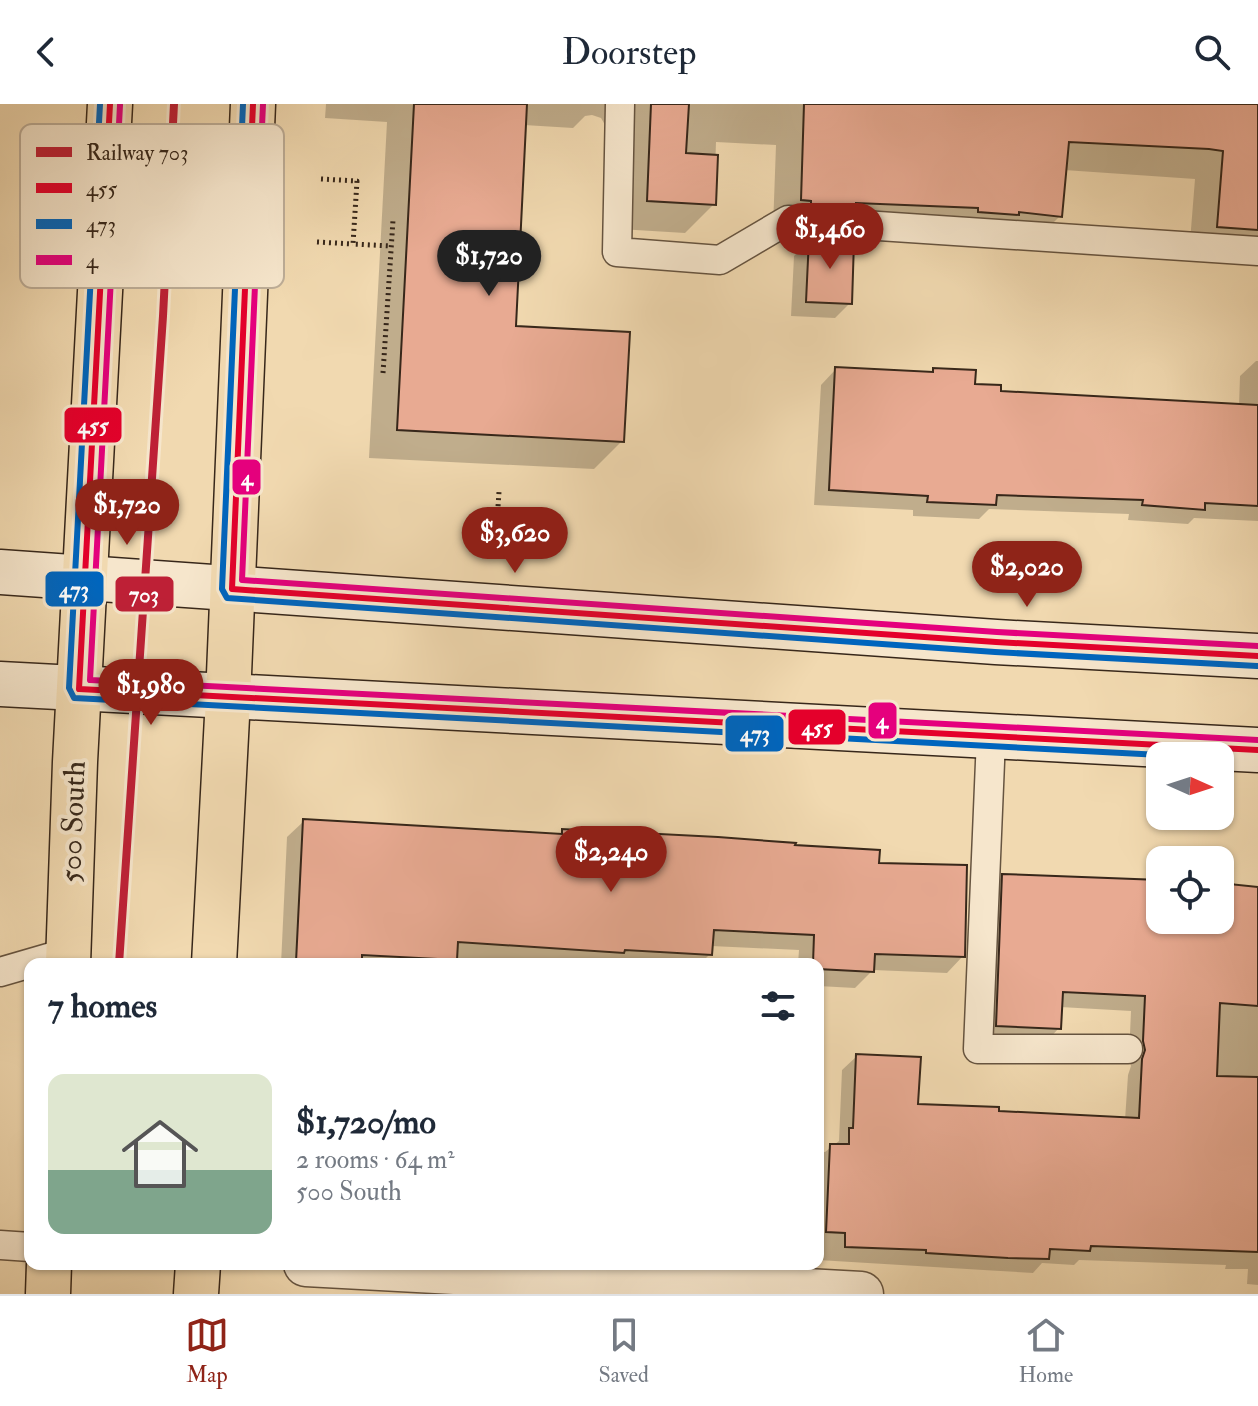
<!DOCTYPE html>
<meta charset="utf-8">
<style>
body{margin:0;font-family:"IM FELL Double Pica",serif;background:#f2f2f3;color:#1f2937;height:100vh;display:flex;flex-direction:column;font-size:30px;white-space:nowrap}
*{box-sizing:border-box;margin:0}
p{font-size:26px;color:#747a83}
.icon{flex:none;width:44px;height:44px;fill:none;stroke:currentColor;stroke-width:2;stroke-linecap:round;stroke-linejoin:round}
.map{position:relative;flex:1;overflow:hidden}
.details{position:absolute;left:24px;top:854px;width:800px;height:312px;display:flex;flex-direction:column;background:#fff;border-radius:16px;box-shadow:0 2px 6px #0004}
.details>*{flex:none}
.needle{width:52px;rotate:93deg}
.controls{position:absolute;left:1146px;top:638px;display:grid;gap:16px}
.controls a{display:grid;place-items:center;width:88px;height:88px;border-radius:16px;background:#fff;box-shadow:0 2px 6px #0004;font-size:40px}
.price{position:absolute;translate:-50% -68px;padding:0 18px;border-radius:28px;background:#8f2418;color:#fff;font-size:26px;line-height:52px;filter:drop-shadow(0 2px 4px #0008)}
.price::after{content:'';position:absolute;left:50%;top:48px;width:24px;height:18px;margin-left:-12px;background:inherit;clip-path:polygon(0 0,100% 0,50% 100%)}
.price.selected{background:#222;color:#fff}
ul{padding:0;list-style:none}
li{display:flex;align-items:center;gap:24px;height:200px;padding:0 24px}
li span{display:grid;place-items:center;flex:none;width:224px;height:160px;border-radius:16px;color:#555}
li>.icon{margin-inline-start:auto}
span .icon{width:96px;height:96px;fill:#fffc;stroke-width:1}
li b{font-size:34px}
h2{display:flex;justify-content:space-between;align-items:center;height:96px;padding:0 24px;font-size:34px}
header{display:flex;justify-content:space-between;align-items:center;height:104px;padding:0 24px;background:#fff;font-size:36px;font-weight:600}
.dock{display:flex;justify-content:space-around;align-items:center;height:112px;border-top:2px solid #e0e1e3;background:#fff;font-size:22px;color:#747a83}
.dock a{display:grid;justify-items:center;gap:4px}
.dock .selected{color:#8f2418}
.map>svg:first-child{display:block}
.shadow{fill:#0003}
.building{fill:#e8aa92;stroke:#37271a;stroke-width:2}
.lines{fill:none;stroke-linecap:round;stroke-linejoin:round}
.lane-casing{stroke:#665440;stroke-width:31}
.street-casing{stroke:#665440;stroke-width:47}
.secondary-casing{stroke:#37271a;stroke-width:47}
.primary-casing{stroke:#37271a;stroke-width:47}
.path{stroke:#37271a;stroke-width:5;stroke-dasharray:2 4;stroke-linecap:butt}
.lane{stroke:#f6e6cc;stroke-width:28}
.street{stroke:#f6e6cc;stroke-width:44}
.secondary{stroke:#f6e6cc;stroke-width:44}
.primary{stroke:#f1d9b0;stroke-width:44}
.bus-1-casing{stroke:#f6e6cc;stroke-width:12}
.bus-2-casing{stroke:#f6e6cc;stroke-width:12}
.bus-3-casing{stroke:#f6e6cc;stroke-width:12}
.bus-1{stroke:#e4002b;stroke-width:6}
.bus-2{stroke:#0065bd;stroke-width:6}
.bus-3{stroke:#e5007d;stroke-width:6}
.rail-1-casing{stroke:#f6e6cc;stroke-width:14}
.rail-1{stroke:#be2036;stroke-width:8}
.labels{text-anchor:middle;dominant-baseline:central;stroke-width:8;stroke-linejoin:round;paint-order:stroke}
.street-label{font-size:30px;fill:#37271a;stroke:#f6e6cc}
.key{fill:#f6e6cc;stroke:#bdad97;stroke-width:2}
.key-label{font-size:22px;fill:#37271a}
.line-badge{stroke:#f6e6cc;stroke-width:3}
.badge-label{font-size:22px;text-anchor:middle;font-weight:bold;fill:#fff}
</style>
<header><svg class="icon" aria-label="back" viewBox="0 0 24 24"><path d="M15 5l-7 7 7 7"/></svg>Doorstep<svg class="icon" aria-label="search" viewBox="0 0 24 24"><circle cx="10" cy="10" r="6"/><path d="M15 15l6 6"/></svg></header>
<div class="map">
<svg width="1258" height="1190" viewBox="0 0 1258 1190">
<rect width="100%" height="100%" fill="#f1d9b0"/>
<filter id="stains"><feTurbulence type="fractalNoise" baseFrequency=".0025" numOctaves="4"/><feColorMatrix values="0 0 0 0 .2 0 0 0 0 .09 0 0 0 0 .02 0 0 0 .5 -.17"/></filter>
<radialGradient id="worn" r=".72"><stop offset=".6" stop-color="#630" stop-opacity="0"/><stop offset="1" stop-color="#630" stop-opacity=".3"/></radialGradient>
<path class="shadow" d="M326 0H1258V140L1189 150 1195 75 1064 66 1060 112 1031 141 773 124 776 41 716 38 714 100 685 129 619 125 608 26 601 14 592 11 585 12 573 24 524 21 514 224 622 337 594 365 369 354 387 18 325 14Z
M810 136 850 199 835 214 791 212 794 152Z
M1256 257H1258V417L1194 414 1188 420 1128 416 1129 410 989 405 979 415 913 412V406L814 401 821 281 836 265 930 270 934 266 999 289 1239 302 1240 272Z
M304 717 558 732 563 727 877 761 963 852 947 869 873 866 855 884 818 882V860H798L799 846 711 842 710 850 700 860H537L455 855 450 860H281L287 733Z
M1003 772 1160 778V816H1220V779H1235L1234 784 1258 785V1181L1247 1180 1248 1165H1225L1226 1161 1079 1156 1074 1161 1042 1159 1033 1169 818 1156V1048H825L839 1037 842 966 857 952 916 1002 1125 1016 1128 971 1131 962 1129 952 1131 907 1060 903 1059 924 1045 939 982 937 988 787Z"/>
<path class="building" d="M414 0H527L516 222 630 228 624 338 397 326Z
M651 0H689L686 49 718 51 716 101 647 97Z
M804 0H1258V126L1217 123 1223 47 1209 45 1069 38 1062 113 1019 108V111L978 108V104L856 99V103L811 100V97L801 96Z
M809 134 854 137 852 200 806 198Z
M835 263 933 268V264L976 266 975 280 1001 281V287L1258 301V402L1205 399V406L1142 401 1143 396 997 391 996 401 927 398 928 392 829 386Z
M303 715 562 730V725L718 733 796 739 795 741 880 746 879 759 967 761 965 853 875 850 874 868 818 865V860H813L814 831 714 826 712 851 625 846 624 849 458 838 457 856 362 851V860L296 858Z
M1002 770 1160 776V816H1220V779L1258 783V902L1220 899 1217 972 1258 973V1148L1091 1142 1090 1147 1050 1145 1049 1155 1008 1154 926 1149V1146L845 1143V1129L826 1128 830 1040H849V1024H853L856 950 921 953 918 1000 999 1003V1007L1139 1014 1142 955 1145 946 1143 937 1145 892 1063 888 1061 925 996 922Z"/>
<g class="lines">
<g class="lane-casing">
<path id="lane" d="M620 0 617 148 720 156 788 116 1258 147
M991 634 978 945H1128
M0 868 69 848
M0 1141 30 1143"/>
</g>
<g class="street-casing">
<path id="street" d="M306 1160 861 1190"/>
</g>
<g class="secondary-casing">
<path id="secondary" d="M0 468 996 538 1258 552
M0 580 1258 646"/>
</g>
<g class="primary-casing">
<path id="primary" d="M68 860 75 658 110 0
M214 860 228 594 253 0
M48 1190 49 1160
M196 1190 198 1160"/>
</g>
<path class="path" d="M321 75 357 77 353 140 391 142
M317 138 353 140
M383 269 393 116
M496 432 499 388"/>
<use href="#lane" class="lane"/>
<use href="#street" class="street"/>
<use href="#secondary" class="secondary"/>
<use href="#primary" class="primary"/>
<g class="bus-1-casing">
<path id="bus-1" d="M110 0 79 585 1258 646
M253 0 232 485 996 538 1258 552"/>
</g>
<g class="bus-2-casing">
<path id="bus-2" d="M100 0 69 584 74 594 1180 652
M243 0 222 485 227 494 995 548 1257 562"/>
</g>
<g class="bus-3-casing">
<path id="bus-3" d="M263 0 242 476 997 528 1258 542
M120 1 90 576 1258 636"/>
</g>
<use href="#bus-1" class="bus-1"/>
<use href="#bus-2" class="bus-2"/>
<use href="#bus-3" class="bus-3"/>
<g class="rail-1-casing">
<path id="rail-1" d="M119 860 163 212 174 0"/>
</g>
<use href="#rail-1" class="rail-1"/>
</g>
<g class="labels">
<g class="street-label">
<text transform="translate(73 718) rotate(-88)">500 South</text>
</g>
</g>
<rect x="20" y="20" width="264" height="164" rx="12" class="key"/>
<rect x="36" y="43" width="36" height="10" fill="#be2036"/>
<rect x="36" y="79" width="36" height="10" fill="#e4002b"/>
<rect x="36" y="115" width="36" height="10" fill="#0065bd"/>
<rect x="36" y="151" width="36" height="10" fill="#e5007d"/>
<g class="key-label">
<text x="86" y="56">Railway 703</text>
<text x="86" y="92">455</text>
<text x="86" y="128">473</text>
<text x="86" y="164">4</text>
</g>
<g class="line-badge">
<rect x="63" y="302" width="60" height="38" rx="8" fill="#e4002b"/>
<rect x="231" y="354" width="31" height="38" rx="8" fill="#e5007d"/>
<rect x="44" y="466" width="61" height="38" rx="8" fill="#0065bd"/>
<rect x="114" y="471" width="61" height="38" rx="8" fill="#be2036"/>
<rect x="867" y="597" width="31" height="39" rx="8" fill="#e5007d"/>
<rect x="787" y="604" width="60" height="38" rx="8" fill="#e4002b"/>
<rect x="724" y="610" width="61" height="39" rx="8" fill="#0065bd"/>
</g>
<g class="badge-label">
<text x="93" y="329">455</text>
<text x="247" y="381">4</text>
<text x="74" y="493">473</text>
<text x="144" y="498">703</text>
<text x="882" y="624">4</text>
<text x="817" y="631">455</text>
<text x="755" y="637">473</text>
</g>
<rect width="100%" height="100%" filter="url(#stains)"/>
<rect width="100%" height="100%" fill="url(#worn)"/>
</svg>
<div class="controls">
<a><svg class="needle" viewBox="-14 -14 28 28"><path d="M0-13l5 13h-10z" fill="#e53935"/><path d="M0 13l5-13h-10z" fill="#747a83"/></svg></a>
<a><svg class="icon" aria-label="locate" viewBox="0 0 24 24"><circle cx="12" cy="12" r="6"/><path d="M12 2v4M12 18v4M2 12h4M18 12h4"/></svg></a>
</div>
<b class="price" style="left:830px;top:167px">$1,460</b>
<b class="price selected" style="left:489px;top:194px">$1,720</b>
<b class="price" style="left:127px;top:443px">$1,720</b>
<b class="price" style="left:515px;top:471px">$3,620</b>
<b class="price" style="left:1027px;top:505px">$2,020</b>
<b class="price" style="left:151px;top:623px">$1,980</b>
<b class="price" style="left:611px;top:790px">$2,240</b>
<section class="details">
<h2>7 homes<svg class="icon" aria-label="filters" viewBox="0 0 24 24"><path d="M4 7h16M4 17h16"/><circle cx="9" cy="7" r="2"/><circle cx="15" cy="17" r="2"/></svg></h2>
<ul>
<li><span style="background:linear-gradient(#dfe7d0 60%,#7fa58c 0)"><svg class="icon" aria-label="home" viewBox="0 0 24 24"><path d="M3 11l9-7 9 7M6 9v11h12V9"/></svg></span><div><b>$1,720/mo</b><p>2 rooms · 64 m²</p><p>500 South</p></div></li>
</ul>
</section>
</div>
<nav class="dock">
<a class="selected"><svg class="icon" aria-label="map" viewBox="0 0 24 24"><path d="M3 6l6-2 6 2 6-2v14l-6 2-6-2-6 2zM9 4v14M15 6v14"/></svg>Map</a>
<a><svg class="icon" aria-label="saved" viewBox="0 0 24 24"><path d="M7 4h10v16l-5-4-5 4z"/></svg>Saved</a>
<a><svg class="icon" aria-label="home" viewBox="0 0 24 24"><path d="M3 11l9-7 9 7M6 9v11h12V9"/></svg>Home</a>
</nav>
